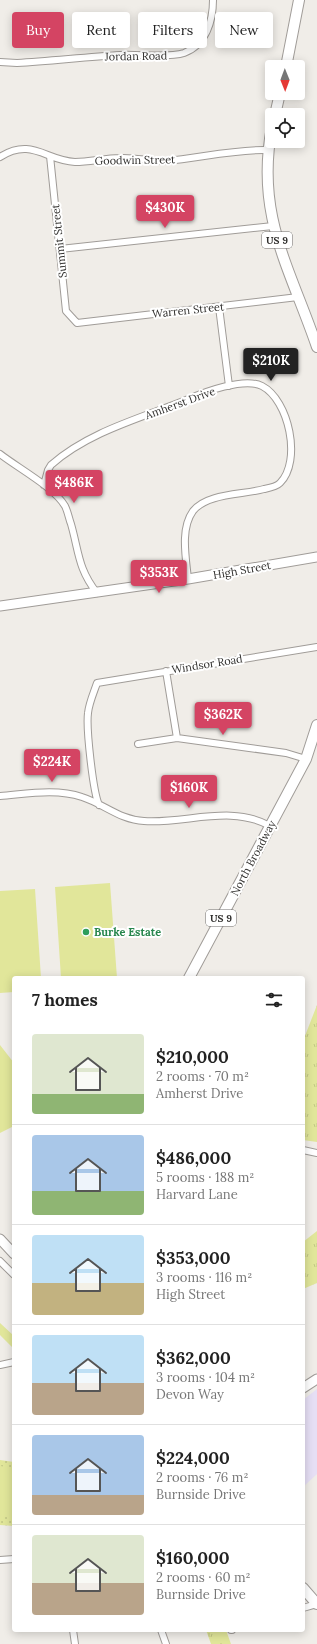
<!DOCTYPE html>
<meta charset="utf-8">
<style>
body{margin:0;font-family:Lora,serif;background:#f6f6f6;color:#222;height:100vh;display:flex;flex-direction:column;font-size:15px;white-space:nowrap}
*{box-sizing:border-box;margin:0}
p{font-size:13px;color:#767676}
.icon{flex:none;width:22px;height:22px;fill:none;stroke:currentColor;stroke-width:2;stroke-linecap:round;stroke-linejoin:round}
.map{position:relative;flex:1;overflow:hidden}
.details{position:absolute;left:12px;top:976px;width:293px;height:656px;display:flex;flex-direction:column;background:#fff;border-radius:4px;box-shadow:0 2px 10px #0003}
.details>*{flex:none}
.guide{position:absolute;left:12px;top:12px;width:293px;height:36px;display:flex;gap:8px}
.needle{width:26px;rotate:179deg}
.controls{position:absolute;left:265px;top:60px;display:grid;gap:8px}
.controls a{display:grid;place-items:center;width:40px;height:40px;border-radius:4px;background:#fff;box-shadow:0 2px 10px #0003;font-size:20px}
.price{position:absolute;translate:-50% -34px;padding:0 9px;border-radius:4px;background:#d44463;color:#fff;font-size:13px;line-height:26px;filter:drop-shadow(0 1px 2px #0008)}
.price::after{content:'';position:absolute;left:50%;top:24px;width:12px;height:9px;margin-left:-6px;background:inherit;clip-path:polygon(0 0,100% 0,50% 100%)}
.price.on{background:#222;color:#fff}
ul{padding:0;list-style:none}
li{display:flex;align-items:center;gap:12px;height:100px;padding:0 20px}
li+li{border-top:1px solid #e0e0e0}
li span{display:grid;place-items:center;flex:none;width:112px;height:80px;border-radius:4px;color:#555}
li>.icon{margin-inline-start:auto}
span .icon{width:48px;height:48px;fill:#fffc;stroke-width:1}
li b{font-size:17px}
h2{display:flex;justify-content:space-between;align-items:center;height:48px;padding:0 20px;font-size:17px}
.tag{padding:0 14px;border-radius:4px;background:#fff;box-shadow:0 2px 10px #0003;font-size:14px;line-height:36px}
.tag.on{background:#d44463;color:#fff}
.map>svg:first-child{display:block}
.commercial{fill:#e6dff5}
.grass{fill:url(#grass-dots)}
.park{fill:url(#park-tufts)}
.garden{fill:#e1e69a}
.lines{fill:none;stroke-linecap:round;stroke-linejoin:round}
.street-casing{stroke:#a09c98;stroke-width:8}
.secondary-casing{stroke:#a09c98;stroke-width:11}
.primary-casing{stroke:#a09c98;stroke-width:12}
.street{stroke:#fff;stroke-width:6}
.secondary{stroke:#fff;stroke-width:9}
.primary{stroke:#fff;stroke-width:10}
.leisure-dot{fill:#2e9e5b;stroke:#fff;stroke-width:1.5}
.labels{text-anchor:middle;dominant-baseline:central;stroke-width:4;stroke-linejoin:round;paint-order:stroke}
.shield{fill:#fff;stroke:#6e6d6c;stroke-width:1}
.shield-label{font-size:10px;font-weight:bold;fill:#302f2d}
.street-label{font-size:11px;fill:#302f2d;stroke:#fff}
.leisure-label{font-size:11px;font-weight:bold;fill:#27864d;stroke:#fff;text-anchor:start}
</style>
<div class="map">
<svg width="317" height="1644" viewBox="0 0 317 1644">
<defs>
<pattern id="grass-dots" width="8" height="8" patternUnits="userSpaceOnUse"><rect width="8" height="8" fill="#e1e69a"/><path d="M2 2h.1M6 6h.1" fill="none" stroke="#c1c685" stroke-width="1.8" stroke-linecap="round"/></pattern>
<pattern id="park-tufts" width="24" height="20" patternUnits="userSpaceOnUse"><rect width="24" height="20" fill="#e1e69a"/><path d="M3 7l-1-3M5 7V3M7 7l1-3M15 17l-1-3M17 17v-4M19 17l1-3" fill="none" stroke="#c1c685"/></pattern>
</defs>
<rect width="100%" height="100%" fill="#f0ede8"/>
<path class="commercial" d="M317 1389V1474L303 1487V1400Z"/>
<path class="grass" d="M0 1460 14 1462V1526L0 1525Z"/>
<path class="park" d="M317 1005V1142L303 1140V1041Z
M317 1231V1283L303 1289V1242Z
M206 1630H226L231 1644H211Z"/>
<path class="garden" d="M110 883 117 978H61L55 887Z
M35 889 41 978H14V992L0 993V891Z
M0 1045 14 1063V1126L0 1133Z
M0 1323 14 1336V1345L12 1347 0 1335Z
M0 1466 14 1468V1517L0 1515Z"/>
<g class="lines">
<g class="street-casing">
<path id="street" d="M0 62 17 63C51 61 86 57 120 55 138 54 169 58 184 53 206 45 213 21 213 0
M50 156 66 311 77 323 298 297
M0 157C32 137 46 161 75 162 90 162 105 158 120 158 136 157 151 162 166 161 200 158 234 149 268 150
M60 249 273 226
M219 307 229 386
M0 454C18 468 55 488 65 506 68 512 69 519 71 524 79 552 78 569 97 593
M44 485 48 470 51 465C88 432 141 418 186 400 204 392 244 377 262 386 289 400 302 461 280 483 276 487 269 488 264 489 243 495 207 493 193 511 180 529 186 558 188 579
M166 671 177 738
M138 744 177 738 286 753 306 759
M0 796C26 794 56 788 82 797 104 804 120 820 144 821 186 824 231 804 270 826
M99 805C93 792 86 728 88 713 89 703 94 692 97 683L317 647
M303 1150 317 1153
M0 1261 14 1275
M0 1365 14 1362
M0 1560 14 1559
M303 1608 317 1604
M73 1630 75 1644
M161 1630 166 1644
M231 1630H232"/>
</g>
<g class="secondary-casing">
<path id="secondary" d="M0 606 188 579 317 557
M0 1239 14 1254
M303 1388 317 1379"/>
</g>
<g class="primary-casing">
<path id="primary" d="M286 67 299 0
M275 115 280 93
M272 127C255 215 290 268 317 347
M189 978 306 759 317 725
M303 1588 317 1604"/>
</g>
<use href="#street" class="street"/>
<use href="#secondary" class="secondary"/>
<use href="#primary" class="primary"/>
</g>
<circle class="leisure-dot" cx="86" cy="932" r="4"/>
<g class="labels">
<g class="shield">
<rect x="262" y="232" width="30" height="16" rx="3"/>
<rect x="206" y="910" width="30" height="16" rx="3"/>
</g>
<g class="shield-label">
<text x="277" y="240">US 9</text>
<text x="221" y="918">US 9</text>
</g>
<g class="street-label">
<text transform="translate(136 56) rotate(-1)">Jordan Road</text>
<text transform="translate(135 160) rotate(-1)">Goodwin Street</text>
<text transform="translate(59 241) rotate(-96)">Summit Street</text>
<text transform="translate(188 310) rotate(-6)">Warren Street</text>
<text transform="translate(180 403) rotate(-20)">Amherst Drive</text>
<text transform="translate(242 570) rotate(-10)">High Street</text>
<text transform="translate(207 664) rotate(-9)">Windsor Road</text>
<text transform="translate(253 858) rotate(-62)">North Broadway</text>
</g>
<g class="leisure-label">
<text x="94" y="932">Burke Estate</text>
</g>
</g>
</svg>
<div class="controls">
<a><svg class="needle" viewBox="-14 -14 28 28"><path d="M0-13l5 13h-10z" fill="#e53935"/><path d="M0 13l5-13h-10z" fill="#767676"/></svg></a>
<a><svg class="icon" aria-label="locate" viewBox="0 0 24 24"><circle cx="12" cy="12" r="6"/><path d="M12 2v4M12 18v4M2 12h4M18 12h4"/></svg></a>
</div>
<b class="price" style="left:165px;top:229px">$430K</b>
<b class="price on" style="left:271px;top:382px">$210K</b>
<b class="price" style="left:74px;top:504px">$486K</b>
<b class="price" style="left:159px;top:594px">$353K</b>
<b class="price" style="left:223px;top:736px">$362K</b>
<b class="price" style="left:52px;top:783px">$224K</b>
<b class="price" style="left:189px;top:809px">$160K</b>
<div class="guide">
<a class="tag on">Buy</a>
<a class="tag">Rent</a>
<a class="tag">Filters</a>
<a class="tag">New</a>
</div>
<section class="details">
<h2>7 homes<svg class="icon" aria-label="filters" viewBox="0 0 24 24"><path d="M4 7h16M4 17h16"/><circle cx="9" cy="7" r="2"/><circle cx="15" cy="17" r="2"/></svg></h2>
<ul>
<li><span style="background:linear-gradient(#dfe7d0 75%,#8fb573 0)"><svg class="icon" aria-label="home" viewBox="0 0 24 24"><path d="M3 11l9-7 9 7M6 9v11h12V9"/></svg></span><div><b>$210,000</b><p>2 rooms · 70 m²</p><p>Amherst Drive</p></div></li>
<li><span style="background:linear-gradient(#a9c7e8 70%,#8fb573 0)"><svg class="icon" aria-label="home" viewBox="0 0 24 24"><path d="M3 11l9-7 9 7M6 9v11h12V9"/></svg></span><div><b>$486,000</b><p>5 rooms · 188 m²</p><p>Harvard Lane</p></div></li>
<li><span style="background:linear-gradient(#bfe0f5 60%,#c2b280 0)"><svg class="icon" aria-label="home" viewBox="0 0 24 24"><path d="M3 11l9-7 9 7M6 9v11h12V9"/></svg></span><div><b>$353,000</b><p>3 rooms · 116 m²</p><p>High Street</p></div></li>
<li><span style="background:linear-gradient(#bfe0f5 60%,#b9a48a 0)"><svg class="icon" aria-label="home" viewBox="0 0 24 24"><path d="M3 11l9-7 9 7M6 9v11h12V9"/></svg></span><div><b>$362,000</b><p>3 rooms · 104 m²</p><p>Devon Way</p></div></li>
<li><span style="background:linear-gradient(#a9c7e8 75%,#b9a48a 0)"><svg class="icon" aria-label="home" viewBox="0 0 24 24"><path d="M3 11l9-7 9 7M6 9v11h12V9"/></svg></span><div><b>$224,000</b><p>2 rooms · 76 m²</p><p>Burnside Drive</p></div></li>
<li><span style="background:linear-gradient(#dfe7d0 60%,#b9a48a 0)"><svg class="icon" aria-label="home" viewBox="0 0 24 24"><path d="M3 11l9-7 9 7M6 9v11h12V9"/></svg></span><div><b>$160,000</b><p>2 rooms · 60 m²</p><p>Burnside Drive</p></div></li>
</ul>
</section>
</div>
